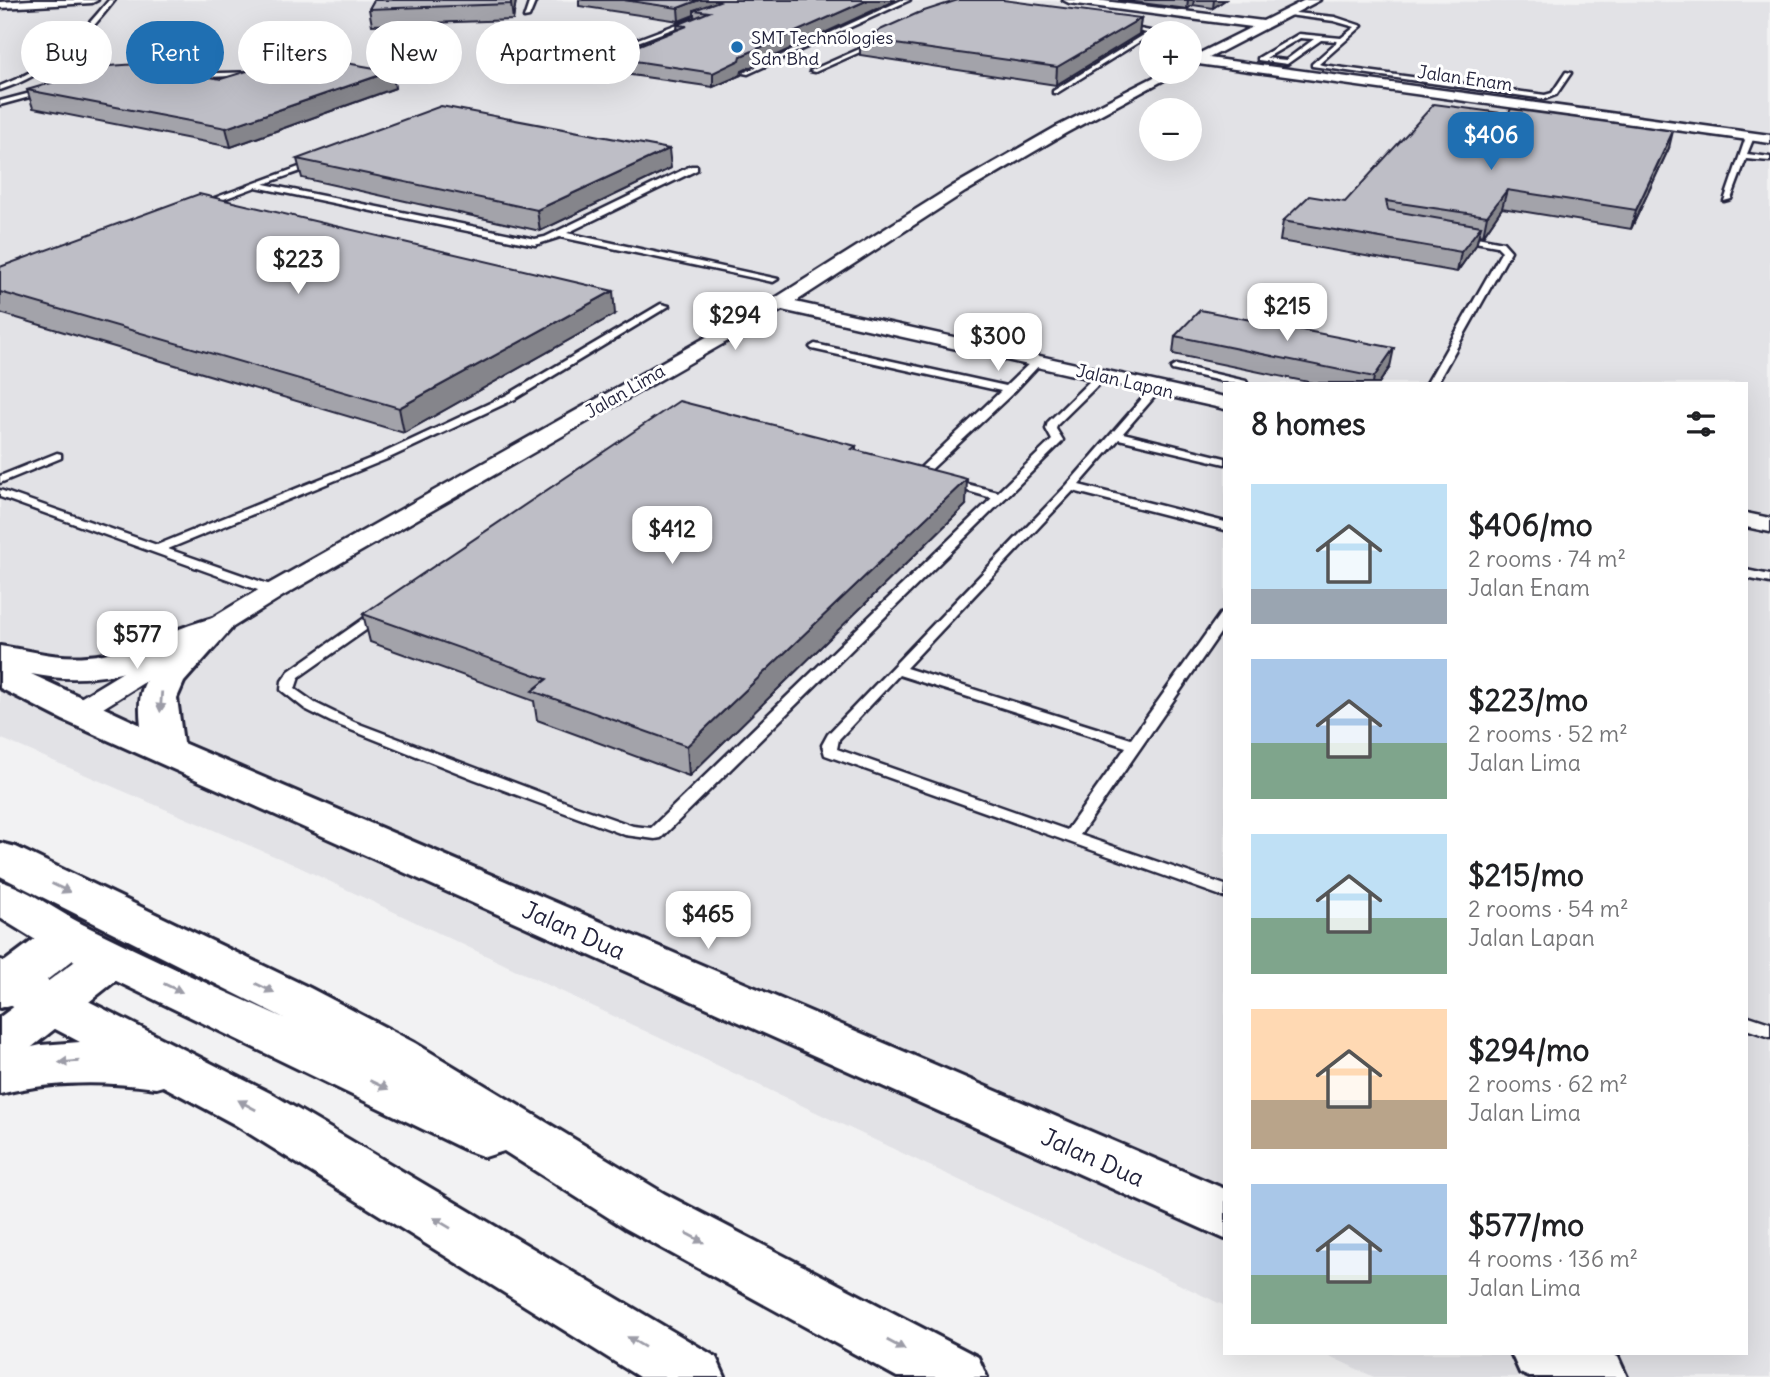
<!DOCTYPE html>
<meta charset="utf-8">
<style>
body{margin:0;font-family:Delius,sans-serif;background:#f2f2f2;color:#202124;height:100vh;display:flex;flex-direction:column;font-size:26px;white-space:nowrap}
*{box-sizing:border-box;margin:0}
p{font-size:23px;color:#757577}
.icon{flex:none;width:38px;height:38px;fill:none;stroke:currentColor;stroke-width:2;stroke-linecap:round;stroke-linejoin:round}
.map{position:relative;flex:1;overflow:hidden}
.sheet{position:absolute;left:1223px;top:382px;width:525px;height:973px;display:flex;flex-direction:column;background:#fff;border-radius:0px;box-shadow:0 7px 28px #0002}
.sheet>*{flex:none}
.guide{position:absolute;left:21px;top:21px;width:665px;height:63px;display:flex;gap:14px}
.fabs{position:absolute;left:1139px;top:21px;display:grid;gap:14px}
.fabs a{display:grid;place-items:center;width:63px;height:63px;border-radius:50%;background:#fff;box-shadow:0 7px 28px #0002;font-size:35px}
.price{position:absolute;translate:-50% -60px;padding:0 16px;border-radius:14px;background:#fff;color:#222;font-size:23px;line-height:46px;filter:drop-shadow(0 2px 4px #0008)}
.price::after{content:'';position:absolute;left:50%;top:42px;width:21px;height:16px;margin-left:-10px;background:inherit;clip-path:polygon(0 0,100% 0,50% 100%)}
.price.current{background:#1f6fb2;color:#fff}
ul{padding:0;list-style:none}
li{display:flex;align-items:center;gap:21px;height:175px;padding:0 28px}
li span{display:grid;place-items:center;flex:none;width:196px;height:140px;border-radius:0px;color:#555}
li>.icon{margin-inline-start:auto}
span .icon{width:84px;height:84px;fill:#fffc;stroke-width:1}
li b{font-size:30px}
h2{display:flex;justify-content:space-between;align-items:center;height:84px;padding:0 28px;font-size:30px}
.tag{padding:0 24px;border-radius:32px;background:#fff;box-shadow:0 7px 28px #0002;font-size:24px;line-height:63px}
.tag.current{background:#1f6fb2;color:#fff}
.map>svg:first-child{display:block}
.built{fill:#e2e2e6;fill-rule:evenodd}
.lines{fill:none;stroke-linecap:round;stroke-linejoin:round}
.service-casing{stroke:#22223b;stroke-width:5}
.minor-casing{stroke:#22223b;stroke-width:5}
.secondary-casing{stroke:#22223b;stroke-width:6}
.trunk-casing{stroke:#22223b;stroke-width:6}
.service{fill:#fff;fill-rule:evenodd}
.minor{fill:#fff;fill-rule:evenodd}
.secondary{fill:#fff;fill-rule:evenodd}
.trunk{fill:#fff;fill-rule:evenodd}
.wall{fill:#a3a3aa;stroke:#22223b;stroke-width:2}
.shaded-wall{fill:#85858b;stroke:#22223b;stroke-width:2}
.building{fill:#bebec6;stroke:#22223b;stroke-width:2}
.oneway{fill:#9c9ca7}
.poi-dot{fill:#1f6fb2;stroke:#fff;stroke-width:2.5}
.labels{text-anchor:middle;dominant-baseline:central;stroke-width:6;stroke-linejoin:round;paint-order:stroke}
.far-poi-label{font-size:18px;fill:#22223b;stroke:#fff;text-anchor:start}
.far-street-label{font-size:18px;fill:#22223b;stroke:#fff}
.near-street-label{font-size:24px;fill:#22223b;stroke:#fff}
</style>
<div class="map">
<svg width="1770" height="1377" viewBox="0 0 1770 1377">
<rect width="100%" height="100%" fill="#f2f2f3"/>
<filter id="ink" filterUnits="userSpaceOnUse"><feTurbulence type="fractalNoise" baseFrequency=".0143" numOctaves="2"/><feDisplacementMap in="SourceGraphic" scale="14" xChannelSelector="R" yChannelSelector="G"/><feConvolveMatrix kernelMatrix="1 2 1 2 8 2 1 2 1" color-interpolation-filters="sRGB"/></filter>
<g filter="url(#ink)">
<path class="built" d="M0 0 1770 2V1377H1374L1323 1353H1746V383H1225V1306L295 865 0 738ZM1152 33H1190V72H1152ZM1152 110H1190V149H1152Z"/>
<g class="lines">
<g class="service-casing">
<path id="service" d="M109 0H115C83 41 50 74 0 90V86C50 67 76 40 109 0Z
M530 0H536L529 17 524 18Z
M902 0H910L748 74 743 73Z
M1286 12 1335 17 1362 26 1319 64 1322 65 1545 95 1552 93 1566 72 1571 73 1556 95 1545 99 1312 66V64L1338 41 1321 40 1287 64 1258 60V58L1299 34 1341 38 1355 27 1334 21 1288 15ZM1300 38 1314 39 1286 60 1266 58Z
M691 19 696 20 571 67 566 66Z
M1119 25 1155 32 1057 93H1053V91L1147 33 1119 27Z
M873 43 878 44 815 72 810 71Z
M260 72 258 75 181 78 178 76 181 74Z
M46 89 48 92 0 105V101Z
M1750 135 1754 137 1747 154 1770 157V161L1746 159 1731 199 1724 201 1746 137Z
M318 160H321V164L264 184 535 239 545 237 691 166H697V170L567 233 778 279 773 282 560 237 535 245 256 187 205 206 198 204Z
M1461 234 1503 242 1511 251 1437 383H1427L1502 251 1497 246 1458 239 1457 237Z
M661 304 669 306 515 399 387 459 168 549 279 588 280 591 279 594H269L0 497V490L157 545 379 455 507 395Z
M815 344 1006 386 1034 359 1043 361 1014 392 923 477H915L905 473 911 470 917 471 1001 391 812 349 810 347Z
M1176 365 1246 381 1247 383H1230L1172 370 1171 368Z
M1102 372 1106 373V377L1057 425 1056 429 1063 440 1062 442 661 838 655 839 625 835 474 779 331 722 305 709 281 690 282 681 289 671 376 610H386L388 613 386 616 299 677 295 689 315 703 354 722 576 806 633 826 651 828 992 498 947 485V481L951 480 998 492 1052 440 1046 429 1048 422 1098 373Z
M1157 385 1162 388 1123 433 1225 458V464L1119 439 1079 485 1225 522V530L1073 491 906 668 1131 739 1220 614 1225 613V626L1080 835 1225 885 1224 897 825 755 822 745 828 734 1067 485 1153 386ZM899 675 1126 747 1067 830 837 749 839 739Z
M57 453 61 454V458L0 483V476Z
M1746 570 1770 575V583L1746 578Z
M1746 1015 1770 1023V1037L1746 1029Z"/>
</g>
<g class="minor-casing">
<path id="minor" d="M30 0H98L92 3 0 8V2Z
M1063 0H1096L1263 21 1305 0H1320L1209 58 1770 135V143L1198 64 1192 66 1190 58 1252 27 1069 3Z
M1164 72H1179L1066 133 965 192 795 302 1225 397V409L782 310 283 596 87 718 77 721 67 718 63 712 67 706 265 586 772 300 953 186 1056 127Z
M1746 513 1770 518V532L1746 527Z"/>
</g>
<g class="secondary-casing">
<path id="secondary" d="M213 618 226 621 231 629 184 682 177 698 183 743 1225 1189V1239L63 720 0 688V646C29 650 57 659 87 656 131 653 170 629 213 618ZM161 661C140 683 138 697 141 725L31 674C76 683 118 677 161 661Z
M69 921 86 926 92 938 86 950 17 1003 0 1008V965L52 926Z
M111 942 128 947 135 959 128 971 18 1058 0 1063V1017L94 947Z
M1511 1353H1609L1618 1357 1627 1377H1529L1520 1373Z"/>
</g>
<g class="trunk-casing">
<path id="trunk" d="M0 843 16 847 310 988 415 1043 665 1194 978 1357 987 1377H897L625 1228 504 1151 485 1157 466 1150 52 950 0 918V881C33 891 59 913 90 928 154 960 219 989 284 1018L0 876Z
M0 960 17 965 272 1094 716 1357 725 1377H639L234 1124 163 1086 156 1088C102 1081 53 1081 0 1094V1054L41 1045 80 1042 0 1000Z"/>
</g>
<use href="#service" class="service"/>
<use href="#minor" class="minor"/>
<use href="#secondary" class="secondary"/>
<use href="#trunk" class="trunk"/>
</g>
<path class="wall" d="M374 0H516L513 20 372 25 369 9Z
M579 0H896L742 71 741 75 713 87 611 72 609 57 678 30 677 25 695 18 694 15 679 21 579 6Z
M1118 0H1225L1213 8 1193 5 1187 9Z
M1141 18 1139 34 1056 85 860 55V39Z
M392 71 395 88 231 147 33 108 27 90Z
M1669 148 1631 229 1502 208 1483 236 1479 235 1476 245 1457 272 1280 241 1283 221 1345 202Z
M297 159 671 168 540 231 302 178Z
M0 267 615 314 404 433 0 313Z
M1175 336 1390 367 1379 383H1313L1173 354Z
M856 446V450L966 505 689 776 537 720 534 701 370 642 363 614Z"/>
<path class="shaded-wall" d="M511 0H516L513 20 511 4Z
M699 0H735L694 10V15L679 21 678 8Z
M868 0H896L742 71 741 75 713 87V73L741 56Z
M1188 0H1194L1193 5 1187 9Z
M1214 0H1225L1213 8Z
M1141 18 1139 34 1056 85 1057 67Z
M392 71 395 88 231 147 226 128Z
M1673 131 1669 148 1631 229 1636 210Z
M669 149 671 168 540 231 537 210Z
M1507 190 1502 208 1483 236 1487 216Z
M1481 226 1476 245 1457 272 1461 252Z
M613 291 615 314 404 433 399 408Z
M1394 348 1390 367 1379 383H1373L1374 377Z
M967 479 966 505 689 776 687 746Z"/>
<path class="building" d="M374 0H511V4L369 9Z
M623 0H699L678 8Z
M722 0H868L741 56 740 60 713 73 609 57 687 26 677 25 709 12 694 10Z
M958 0H1003L1141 18 1057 67 860 39 918 13Z
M300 55 392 71 226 128 27 90 109 66 138 64 221 79Z
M1434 104 1508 114 1511 109 1673 131 1636 210 1507 190 1487 216 1386 201 1388 210 1481 226 1461 252 1283 221 1309 196 1345 202Z
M441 106 669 149 537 210 297 159Z
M199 194 613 291 399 408 0 292V267Z
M1200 310 1394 348 1374 377 1175 336Z
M679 401 856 446 852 449 967 479 687 746 532 691 547 679 363 614Z"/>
<defs><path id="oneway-solid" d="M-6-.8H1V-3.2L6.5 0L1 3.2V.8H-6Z" transform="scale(1.75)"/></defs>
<g class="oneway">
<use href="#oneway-solid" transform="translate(161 702) rotate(94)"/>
<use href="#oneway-solid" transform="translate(61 888) rotate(26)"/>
<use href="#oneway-solid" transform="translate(173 988) rotate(25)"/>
<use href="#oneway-solid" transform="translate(265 988) rotate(26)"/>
<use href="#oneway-solid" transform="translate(69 1062) rotate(176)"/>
<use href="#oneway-solid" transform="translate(379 1085) rotate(25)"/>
<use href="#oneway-solid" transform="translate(247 1105) rotate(-151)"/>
<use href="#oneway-solid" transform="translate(442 1223) rotate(-149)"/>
<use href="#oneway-solid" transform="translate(695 1238) rotate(28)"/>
<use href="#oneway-solid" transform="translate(636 1342) rotate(-149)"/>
<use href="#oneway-solid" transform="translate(896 1345) rotate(28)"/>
</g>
</g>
<circle class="poi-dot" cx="737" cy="47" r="7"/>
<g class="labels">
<g class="far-poi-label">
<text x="751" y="37">SMT Technologies<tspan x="751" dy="21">Sdn Bhd</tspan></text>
</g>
<g class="far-street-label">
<text transform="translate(1465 78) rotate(8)">Jalan Enam</text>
<text transform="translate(1125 381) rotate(13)">Jalan Lapan</text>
<text transform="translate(625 391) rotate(-30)">Jalan Lima</text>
</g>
<g class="near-street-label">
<text transform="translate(574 930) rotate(24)">Jalan Dua</text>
<text transform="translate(1093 1157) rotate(24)">Jalan Dua</text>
</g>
</g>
</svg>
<div class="fabs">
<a>+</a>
<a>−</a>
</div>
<b class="price current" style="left:1491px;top:172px">$406</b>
<b class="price" style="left:298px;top:296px">$223</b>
<b class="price" style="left:1287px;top:343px">$215</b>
<b class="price" style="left:735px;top:352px">$294</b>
<b class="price" style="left:998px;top:373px">$300</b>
<b class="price" style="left:672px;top:566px">$412</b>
<b class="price" style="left:137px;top:671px">$577</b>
<b class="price" style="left:708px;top:951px">$465</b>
<div class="guide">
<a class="tag">Buy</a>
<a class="tag current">Rent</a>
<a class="tag">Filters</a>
<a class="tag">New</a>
<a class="tag">Apartment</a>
</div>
<section class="sheet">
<h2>8 homes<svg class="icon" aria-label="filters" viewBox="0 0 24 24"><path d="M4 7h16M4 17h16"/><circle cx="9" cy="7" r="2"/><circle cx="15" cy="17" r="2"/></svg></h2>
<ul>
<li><span style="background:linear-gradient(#bfe0f5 75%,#9aa5b1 0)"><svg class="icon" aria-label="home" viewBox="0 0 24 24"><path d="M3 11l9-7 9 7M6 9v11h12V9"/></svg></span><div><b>$406/mo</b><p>2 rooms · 74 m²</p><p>Jalan Enam</p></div></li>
<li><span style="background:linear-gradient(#a9c7e8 60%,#7fa58c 0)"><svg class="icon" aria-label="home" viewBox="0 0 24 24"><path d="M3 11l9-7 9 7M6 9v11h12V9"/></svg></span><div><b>$223/mo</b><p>2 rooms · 52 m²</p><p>Jalan Lima</p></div></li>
<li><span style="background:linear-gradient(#bfe0f5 60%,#7fa58c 0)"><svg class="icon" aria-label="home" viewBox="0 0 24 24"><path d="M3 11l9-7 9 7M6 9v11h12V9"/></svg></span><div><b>$215/mo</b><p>2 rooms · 54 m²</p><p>Jalan Lapan</p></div></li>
<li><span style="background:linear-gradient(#ffd9b3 65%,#b9a48a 0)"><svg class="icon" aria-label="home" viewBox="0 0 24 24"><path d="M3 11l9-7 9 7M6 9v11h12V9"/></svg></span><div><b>$294/mo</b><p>2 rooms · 62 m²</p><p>Jalan Lima</p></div></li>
<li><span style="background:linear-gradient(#a9c7e8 65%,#7fa58c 0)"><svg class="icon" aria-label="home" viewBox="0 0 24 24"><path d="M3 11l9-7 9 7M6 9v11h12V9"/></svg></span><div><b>$577/mo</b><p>4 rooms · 136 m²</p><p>Jalan Lima</p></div></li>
</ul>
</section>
</div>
